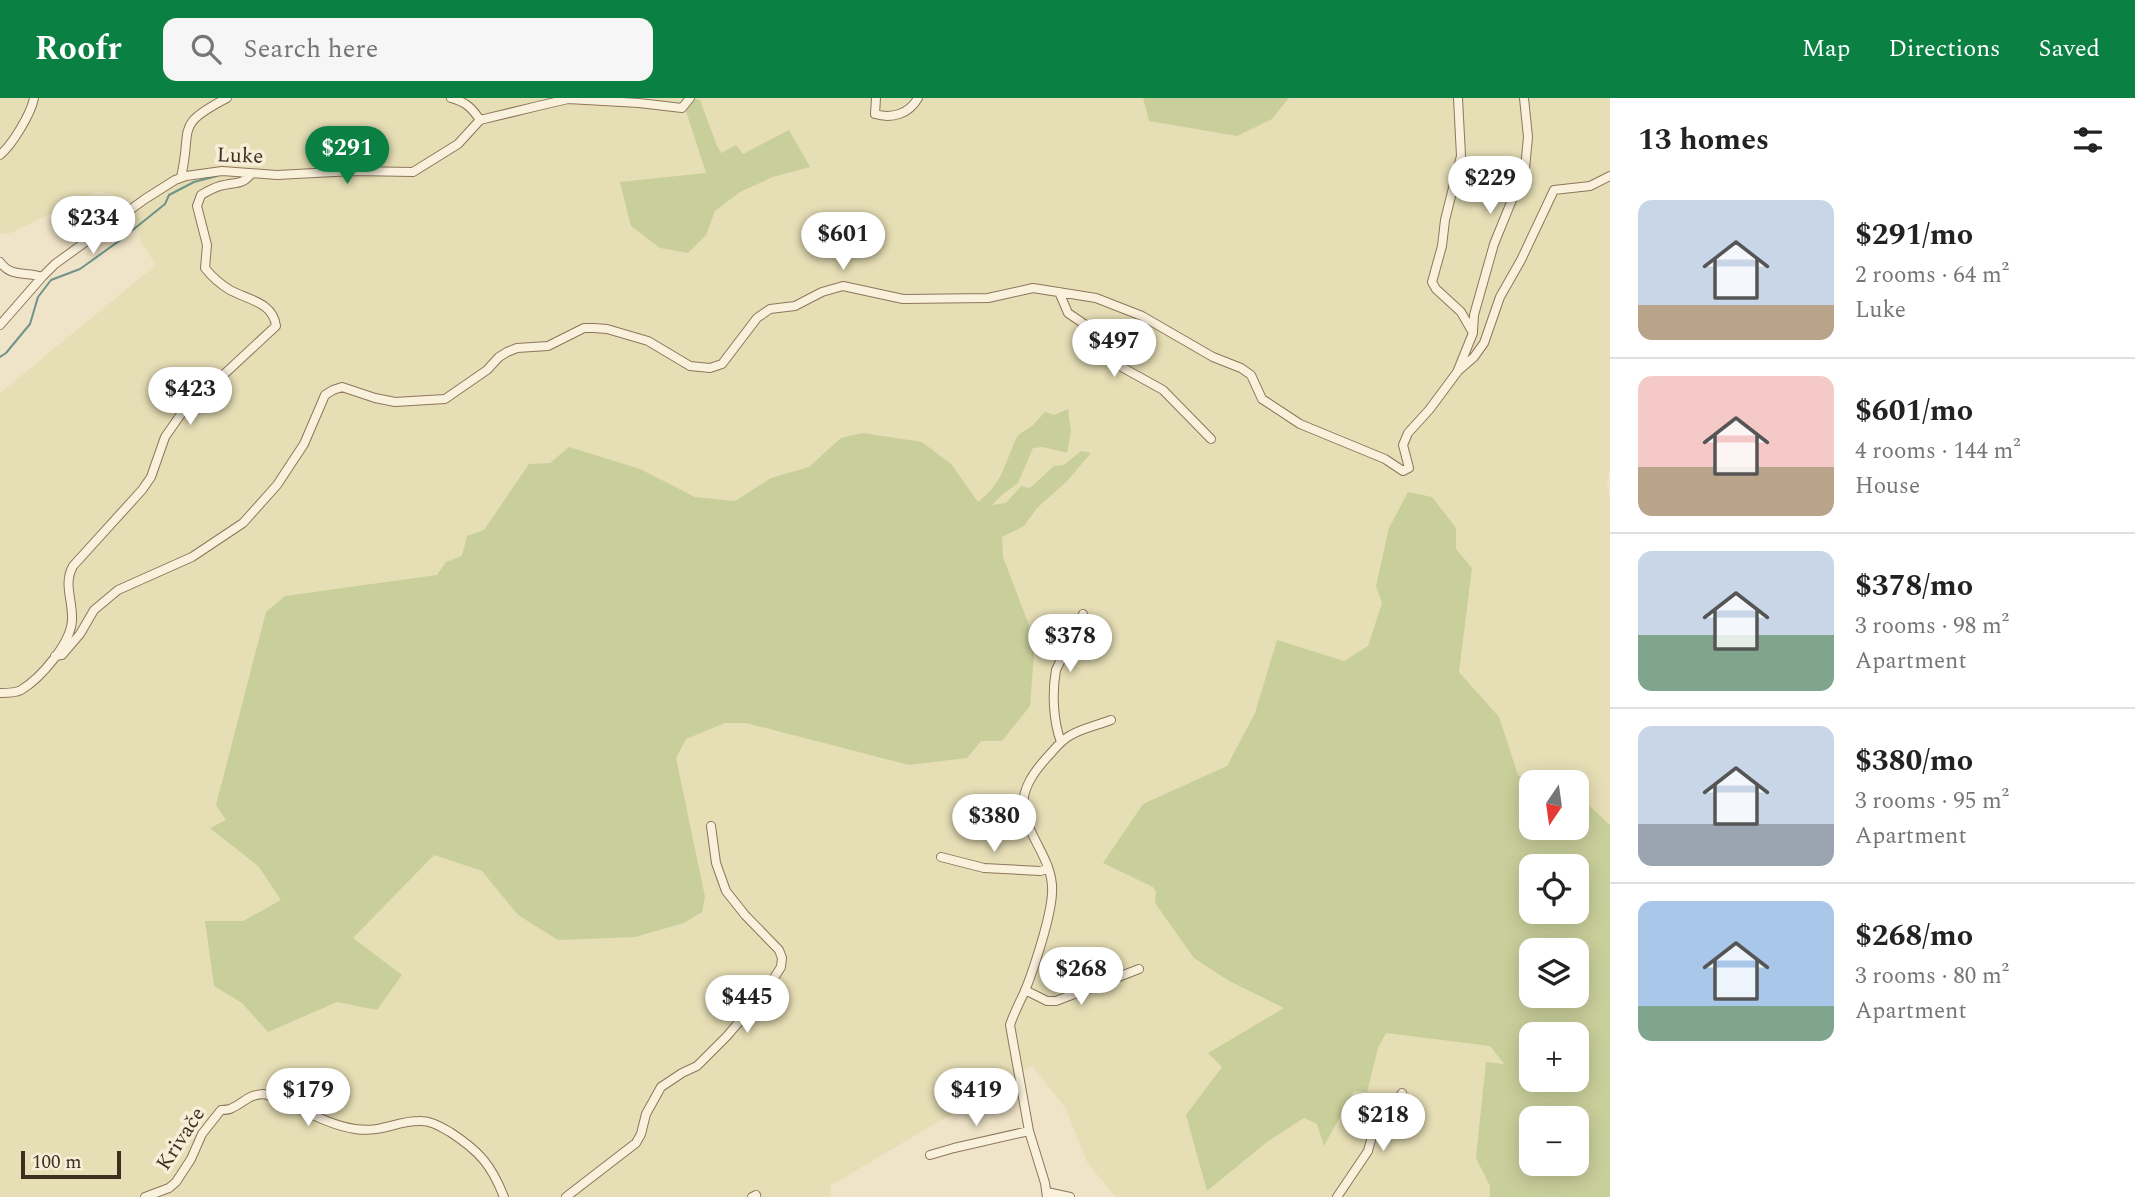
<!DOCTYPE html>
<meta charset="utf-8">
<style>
body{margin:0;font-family:Spectral,serif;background:#f6f6f6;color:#222;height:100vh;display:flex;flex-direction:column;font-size:26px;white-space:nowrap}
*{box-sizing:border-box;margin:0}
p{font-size:23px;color:#767676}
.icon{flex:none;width:38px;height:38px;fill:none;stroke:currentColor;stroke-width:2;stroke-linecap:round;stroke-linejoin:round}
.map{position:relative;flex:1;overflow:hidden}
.drawer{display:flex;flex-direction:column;background:#fff;width:525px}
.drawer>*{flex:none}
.needle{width:46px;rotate:193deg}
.buttons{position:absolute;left:1519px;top:672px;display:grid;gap:14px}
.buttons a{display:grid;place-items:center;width:70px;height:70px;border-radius:14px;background:#fff;box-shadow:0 4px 18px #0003;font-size:35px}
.scale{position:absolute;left:21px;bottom:18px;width:100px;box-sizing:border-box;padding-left:7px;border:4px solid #3d2e20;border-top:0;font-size:19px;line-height:24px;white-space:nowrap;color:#3d2e20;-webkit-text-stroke:5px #f7eed8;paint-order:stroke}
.price{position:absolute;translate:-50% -60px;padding:0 16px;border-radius:24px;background:#fff;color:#222;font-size:23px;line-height:46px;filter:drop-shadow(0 2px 4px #0008)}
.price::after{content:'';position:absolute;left:50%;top:42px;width:21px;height:16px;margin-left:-10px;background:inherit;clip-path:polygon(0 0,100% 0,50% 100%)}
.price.selected{background:#0b8043;color:#fff}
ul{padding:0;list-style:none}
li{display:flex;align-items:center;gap:21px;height:175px;padding:0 28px}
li+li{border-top:2px solid #e0e0e0}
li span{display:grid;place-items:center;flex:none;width:196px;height:140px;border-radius:14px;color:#555}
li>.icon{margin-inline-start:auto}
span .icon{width:84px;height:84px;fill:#fffc;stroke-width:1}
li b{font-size:30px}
h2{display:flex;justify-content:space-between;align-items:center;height:84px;padding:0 28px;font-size:30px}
header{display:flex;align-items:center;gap:42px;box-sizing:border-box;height:98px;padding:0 35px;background:#0b8043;color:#fff}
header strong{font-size:33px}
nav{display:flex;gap:38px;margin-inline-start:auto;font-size:24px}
.search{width:490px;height:63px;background:#f6f6f6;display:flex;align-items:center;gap:18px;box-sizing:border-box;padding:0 24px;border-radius:14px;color:#767676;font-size:26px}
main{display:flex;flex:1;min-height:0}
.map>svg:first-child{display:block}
.farmland{fill:#e6deb5;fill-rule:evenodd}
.green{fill:#c9cf9b;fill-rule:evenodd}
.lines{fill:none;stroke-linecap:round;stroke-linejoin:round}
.stream{stroke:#6f938a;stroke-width:2}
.street-casing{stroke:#8d765c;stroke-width:10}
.street{stroke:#faf1dc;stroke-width:8}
.labels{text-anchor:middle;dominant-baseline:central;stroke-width:7;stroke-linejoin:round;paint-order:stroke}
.street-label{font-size:21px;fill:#3d2e20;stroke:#f7eed8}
</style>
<header>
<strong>Roofr</strong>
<div class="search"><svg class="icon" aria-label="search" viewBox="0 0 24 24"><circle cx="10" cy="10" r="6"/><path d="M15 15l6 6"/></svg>Search here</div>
<nav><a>Map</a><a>Directions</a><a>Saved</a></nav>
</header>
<main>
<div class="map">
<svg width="1610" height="1099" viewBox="0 0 1610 1099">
<rect width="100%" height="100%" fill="#f0e4c8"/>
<path class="farmland" d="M0 0H1143L1149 23 1272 21 1289 0H1610V370L1607 384 1610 401V1099H1116L1088 1066 1065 1009 1032 968 830 1088 831 1099H0V295L156 167 141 144 136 122 112 96 97 93 11 135 0 136ZM1531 684H1577V730H1531ZM1531 768H1577V814H1531ZM1531 852H1577V898H1531ZM1531 936H1577V982H1531ZM1531 1020H1577V1066H1531Z"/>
<path class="green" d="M694 0 700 2 717 48 721 55 736 47 743 56 789 32 810 69 773 79 740 94 715 113 706 137 688 155 660 150 631 128 620 84 706 75 686 13Z
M1143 0H1289L1272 21 1237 38 1149 23Z
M1068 311 1071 333 1067 355 1043 349 1033 350 1018 385 1003 396 992 407 1006 405 1021 388 1030 390 1054 368 1064 367 1081 353 1091 355 1067 383 1037 410 1024 428 1002 439 1003 459 1035 543 1030 608 1002 643H981L967 660 909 667 746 625H725L686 641 676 660 705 799 702 814 684 825 635 839 558 842 518 817 482 773 434 757 353 840 402 877 377 912 337 904 268 934 242 905 214 888 205 823H243L281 802 259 769 210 730 226 722 216 707 266 514 285 498 437 477 446 464 462 458 467 438 484 432 529 366 550 365 569 349 640 371 695 399 735 403 771 380 809 369 841 340 863 335 922 344 952 367 978 404C1003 385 1004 367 1016 341 1019 334 1028 332 1033 327 1037 323 1041 318 1045 314L1054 317Z
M1408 394 1432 399 1456 430V451L1472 470 1459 574 1499 619 1518 677 1531 685V730H1577V696L1610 727V1099H1490V1088L1476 1060 1486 964 1504 966 1490 948 1386 935 1378 950 1367 994 1354 993 1324 1048 1317 1026 1304 1020 1267 1044 1207 1093 1186 1017 1222 969 1208 955 1284 910 1229 883 1194 860 1155 805 1156 794 1153 789 1103 765 1143 706 1227 668 1255 615 1277 542 1344 563 1368 548 1382 505 1376 488 1389 430ZM1577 768V814H1531V768ZM1531 852H1577V898H1531ZM1577 936V982H1531V936ZM1577 1020V1066H1531V1020Z"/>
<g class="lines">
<path class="stream" d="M0 259 6 255 30 226 38 199 51 182 80 171 119 143 165 106 169 97 194 84 217 78"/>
<g class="street-casing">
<path id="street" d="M451 0C466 4 472 10 480 22
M876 0 875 16C892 21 909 16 918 0
M1458 0 1461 58 1445 122 1442 148 1432 184 1436 191 1461 214 1473 235 1458 272
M0 57C12 47 31 16 34 0
M181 79C193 29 173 28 227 0
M0 164C11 180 26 173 42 179
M1059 194 1068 215 1090 230 1097 237 1110 260 1118 267 1163 292 1211 341
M0 227 42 179 55 166 145 101 175 82 186 78 222 73 277 77 353 73 413 74 458 46 480 22 538 8 568 1 639 5 682 10 690 0
M1473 233 1474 217 1494 146 1525 70 1528 39 1524 0
M55 558 62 557 80 536 94 512 118 492 192 459 243 425 277 387 304 346 325 297 333 292 342 289 375 300 395 304 445 301 487 272 499 259 507 254 517 250 548 248 584 230H594L607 231 648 243 690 268 710 270 722 266 757 220 770 211 795 208 822 194 843 188 903 201 988 200 1033 190 1096 200 1142 218 1213 259 1241 270 1251 277 1262 301 1300 326 1385 361 1403 373 1409 370 1403 347 1408 335 1429 312 1458 273 1474 259 1484 245 1500 199 1521 162 1554 92 1590 88 1610 78
M0 595C7 595 16 595 21 592 41 580 71 545 72 522 73 502 63 486 73 468L142 392 151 379 165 339 186 309 203 291 220 280 276 228C273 204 248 202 230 192 220 186 212 179 205 170L207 147 197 108 201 97C208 93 216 88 224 87 237 84 242 87 251 76
M1061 644C1053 623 1052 594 1056 572L1083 516
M941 759 984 770 1040 773 1048 771
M1025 892 1047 903H1056L1139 871
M930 1057 954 1050 1029 1033
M1047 1094 1070 1099
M145 1099 169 1090 176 1084 191 1061 202 1036 221 1012C225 1012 229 1012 232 1010 246 1004 246 997 264 996 295 1006 323 1026 355 1031 382 1035 396 1023 419 1023 430 1022 441 1029 450 1034 479 1053 491 1066 504 1099
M566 1099 636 1045 641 1036 646 1016 661 989 682 975 697 968 727 938 767 891 781 869 782 860 779 852 745 817 726 793 716 765 711 728
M752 1099 756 1097
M1047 1099 1045 1085 1029 1033 1010 927C1014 915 1019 905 1025 893 1034 870 1051 819 1052 795 1054 767 1034 746 1026 721 1016 695 1035 672 1051 655 1057 648 1063 641 1071 637 1083 630 1098 627 1111 622
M1337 1099 1368 1053 1372 1038 1402 995"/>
</g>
<use href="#street" class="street"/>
</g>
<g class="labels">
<g class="street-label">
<text transform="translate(240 58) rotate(2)">Luke</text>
<text transform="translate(181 1041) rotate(-57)">Krivače</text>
</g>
</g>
</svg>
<div class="buttons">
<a><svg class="needle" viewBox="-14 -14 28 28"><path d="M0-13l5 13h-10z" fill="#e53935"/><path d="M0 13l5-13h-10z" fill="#767676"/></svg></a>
<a><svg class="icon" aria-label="locate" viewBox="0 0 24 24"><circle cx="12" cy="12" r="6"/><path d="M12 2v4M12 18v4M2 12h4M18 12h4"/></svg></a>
<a><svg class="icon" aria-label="layers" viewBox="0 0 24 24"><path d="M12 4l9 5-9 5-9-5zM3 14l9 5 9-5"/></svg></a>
<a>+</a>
<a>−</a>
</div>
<div class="scale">100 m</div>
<b class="price selected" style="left:347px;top:88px">$291</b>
<b class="price" style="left:1490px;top:118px">$229</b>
<b class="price" style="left:93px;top:158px">$234</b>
<b class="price" style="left:843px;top:174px">$601</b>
<b class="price" style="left:1114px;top:281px">$497</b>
<b class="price" style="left:190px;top:329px">$423</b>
<b class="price" style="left:1070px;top:576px">$378</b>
<b class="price" style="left:994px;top:756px">$380</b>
<b class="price" style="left:1081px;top:909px">$268</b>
<b class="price" style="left:747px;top:937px">$445</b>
<b class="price" style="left:308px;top:1030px">$179</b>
<b class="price" style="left:976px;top:1030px">$419</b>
<b class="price" style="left:1383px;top:1055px">$218</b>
</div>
<section class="drawer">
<h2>13 homes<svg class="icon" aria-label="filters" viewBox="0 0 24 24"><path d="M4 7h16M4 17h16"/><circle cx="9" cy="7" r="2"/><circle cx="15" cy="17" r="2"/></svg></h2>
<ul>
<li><span style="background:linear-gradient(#c9d6e8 75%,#b9a48a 0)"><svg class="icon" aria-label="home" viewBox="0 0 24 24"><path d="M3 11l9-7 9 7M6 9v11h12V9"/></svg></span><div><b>$291/mo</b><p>2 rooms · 64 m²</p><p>Luke</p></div></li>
<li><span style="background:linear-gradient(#f6c9c9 65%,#b9a48a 0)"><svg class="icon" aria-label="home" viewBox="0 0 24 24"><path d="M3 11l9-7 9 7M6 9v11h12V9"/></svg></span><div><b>$601/mo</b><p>4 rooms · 144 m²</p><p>House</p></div></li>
<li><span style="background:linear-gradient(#c9d6e8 60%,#7fa58c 0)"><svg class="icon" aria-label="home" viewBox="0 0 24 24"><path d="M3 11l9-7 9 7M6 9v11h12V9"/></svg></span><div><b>$378/mo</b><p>3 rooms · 98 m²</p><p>Apartment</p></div></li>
<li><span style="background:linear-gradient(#c9d6e8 70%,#9aa5b1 0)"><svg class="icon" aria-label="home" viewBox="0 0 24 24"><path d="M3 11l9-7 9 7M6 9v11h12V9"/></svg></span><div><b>$380/mo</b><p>3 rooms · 95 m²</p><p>Apartment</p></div></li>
<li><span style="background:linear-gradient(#a9c7e8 75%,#7fa58c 0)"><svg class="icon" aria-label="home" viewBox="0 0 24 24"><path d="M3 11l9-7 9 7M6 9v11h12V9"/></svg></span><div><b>$268/mo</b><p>3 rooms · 80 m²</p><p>Apartment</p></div></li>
</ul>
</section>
</main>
